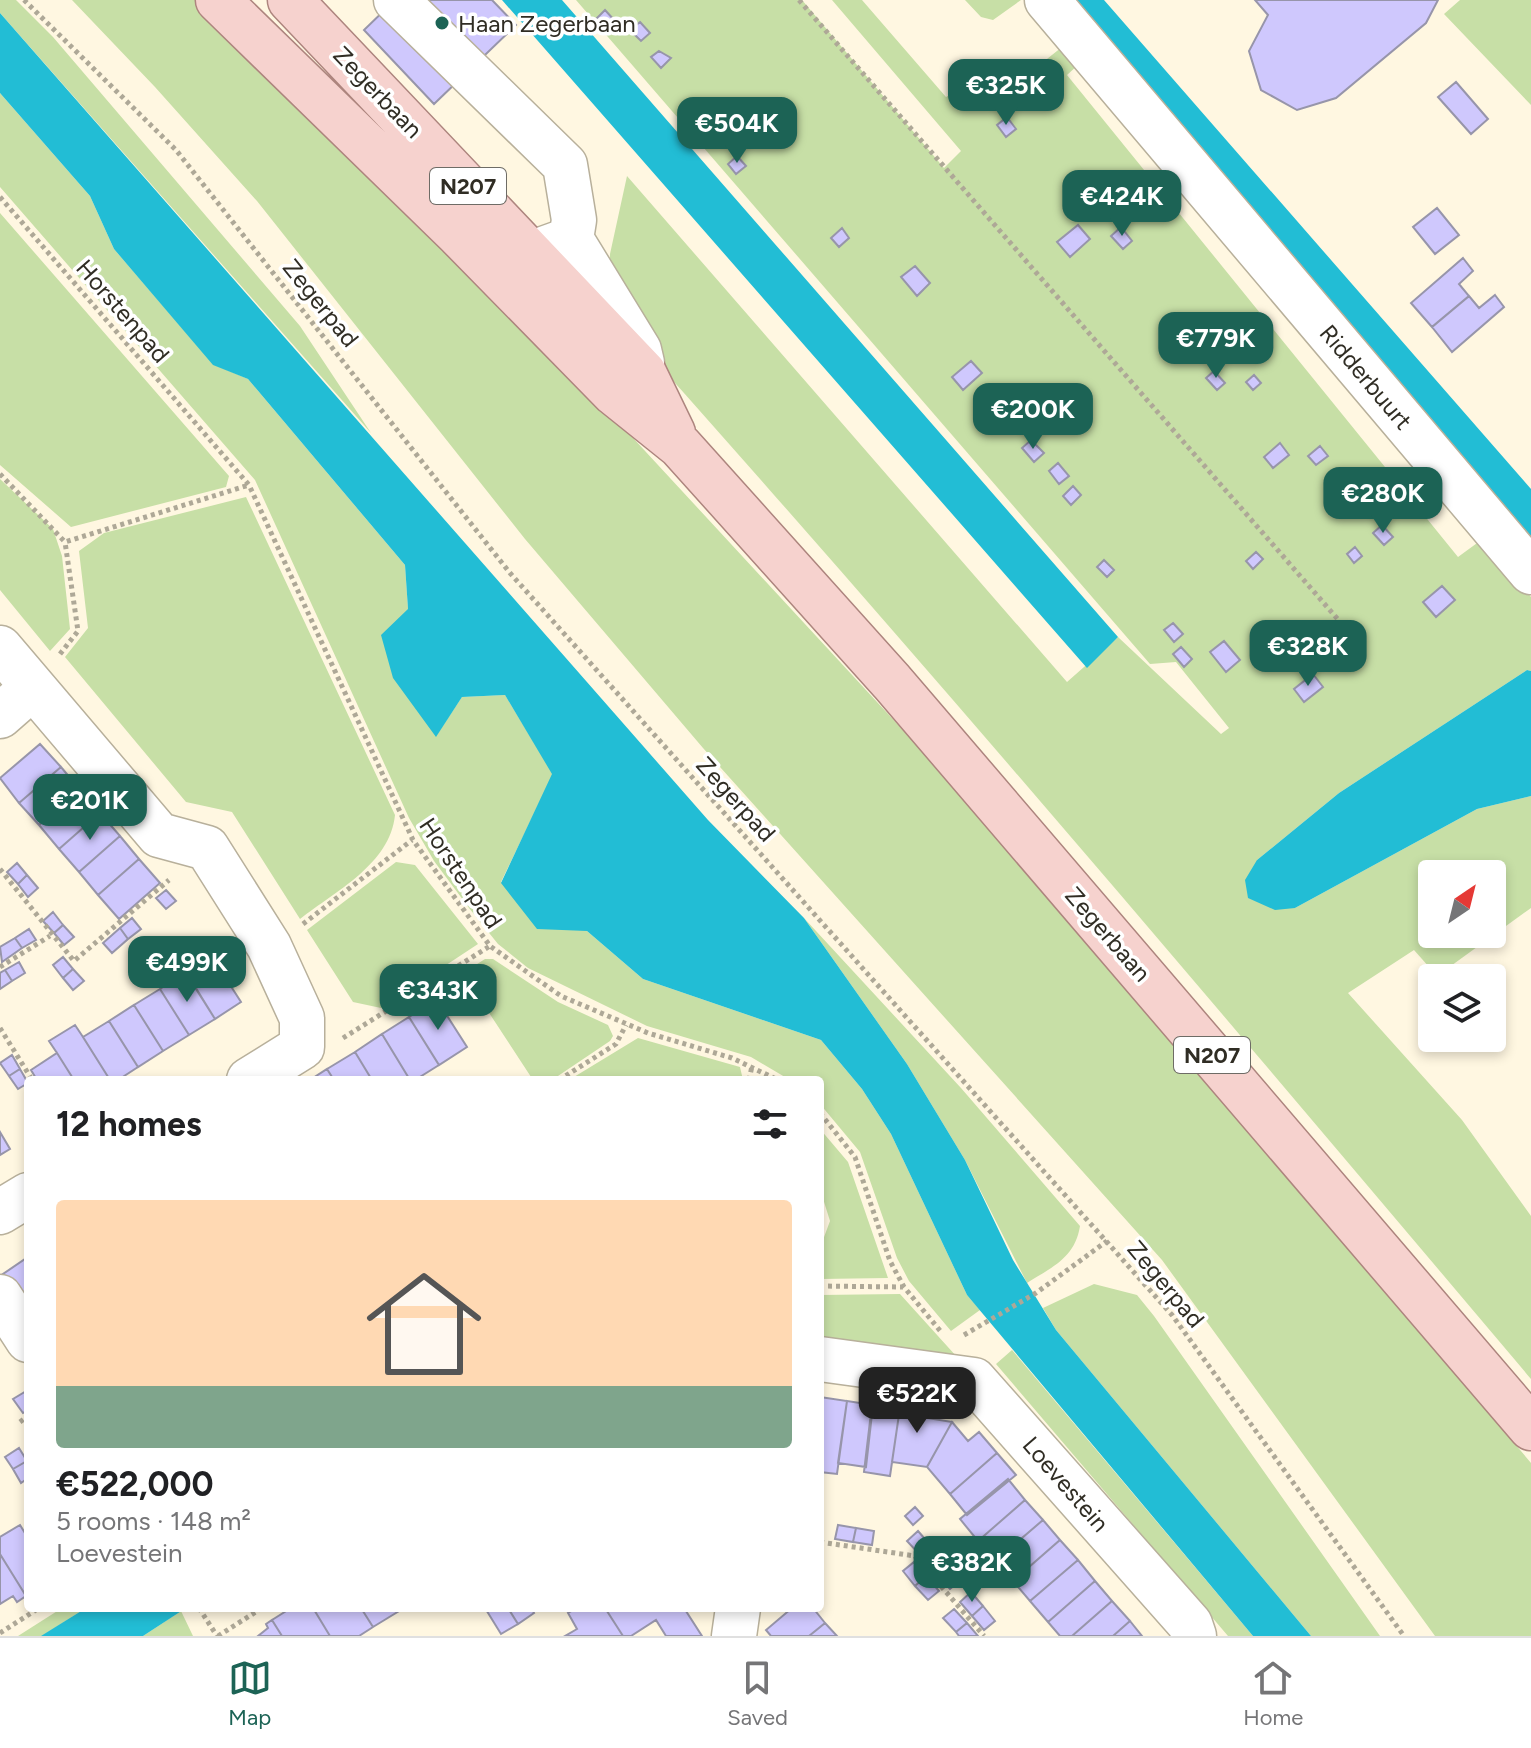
<!DOCTYPE html>
<meta charset="utf-8">
<style>
body{margin:0;font-family:Figtree,sans-serif;background:#f2f2f2;color:#202124;height:100vh;display:flex;flex-direction:column;font-size:30px;white-space:nowrap}
*{box-sizing:border-box;margin:0}
p{font-size:26px;color:#757577}
.icon{flex:none;width:44px;height:44px;fill:none;stroke:currentColor;stroke-width:2;stroke-linecap:round;stroke-linejoin:round}
.map{position:relative;flex:1;overflow:hidden}
.drawer{position:absolute;left:24px;top:1076px;width:800px;height:536px;display:flex;flex-direction:column;background:#fff;border-radius:8px;box-shadow:0 4px 12px #0003}
.drawer>*{flex:none}
.needle{width:52px;rotate:35deg}
.buttons{position:absolute;left:1418px;top:860px;display:grid;gap:16px}
.buttons a{display:grid;place-items:center;width:88px;height:88px;border-radius:8px;background:#fff;box-shadow:0 4px 12px #0003;font-size:40px}
.price{position:absolute;translate:-50% -68px;padding:0 18px;border-radius:16px;background:#1c6355;color:#fff;font-size:26px;line-height:52px;filter:drop-shadow(0 2px 4px #0008)}
.price::after{content:'';position:absolute;left:50%;top:48px;width:24px;height:18px;margin-left:-12px;background:inherit;clip-path:polygon(0 0,100% 0,50% 100%)}
.price.active{background:#222;color:#fff}
ul{padding:0;list-style:none}
li{display:grid;align-content:center;gap:16px;height:424px;padding:0 32px}
li+li{border-top:2px solid #e0e0e0}
li span{display:grid;place-items:center;height:248px;border-radius:8px;color:#555}
li>.icon{margin-inline-start:auto}
span .icon{width:144px;height:144px;fill:#fffc;stroke-width:1}
li b{font-size:34px}
h2{display:flex;justify-content:space-between;align-items:center;height:96px;padding:0 32px;font-size:34px}
.dock{display:flex;justify-content:space-around;align-items:center;height:112px;border-top:2px solid #e0e0e0;background:#fff;font-size:22px;color:#757577}
.dock a{display:grid;justify-items:center;gap:4px}
.dock .active{color:#1c6355}
.map>svg:first-child{display:block}
.green{fill:#c7dfa6;fill-rule:evenodd}
.water{fill:#22bdd5}
.building{fill:#cfc8fd;stroke:#9795aa;stroke-width:2}
.lines{fill:none;stroke-linecap:round;stroke-linejoin:round}
.minor-casing{stroke:#b8b09b;stroke-width:47}
.major-casing{stroke:#ad857e;stroke-width:47}
.path{stroke:#aea897;stroke-width:5;stroke-dasharray:4 4;stroke-linecap:butt}
.minor{stroke:#fff;stroke-width:44}
.major{stroke:#f6d2ce;stroke-width:44}
.poi-dot{fill:#1c6355;stroke:#fff;stroke-width:3}
.labels{text-anchor:middle;dominant-baseline:central;stroke-width:7;stroke-linejoin:round;paint-order:stroke}
.shield{fill:#fff;stroke:#6e6c66;stroke-width:2}
.shield-label{font-size:22px;font-weight:bold;fill:#302d24}
.poi-label{font-size:24px;fill:#302d24;stroke:#fff;text-anchor:start}
.street-label{font-size:24px;fill:#302d24;stroke:#fff}
</style>
<div class="map">
<svg width="1531" height="1636" viewBox="0 0 1531 1636">
<rect width="100%" height="100%" fill="#fff7e1"/>
<path class="green" d="M0 0H16L53 37 300 326 371 433 0 13Z
M72 0H199L415 202 1023 860 1531 1463V1636H1435L1162 1260 703 748 525 539 257 201 155 87Z
M576 0H802L944 168 961 151 832 0H862L946 97 964 87 983 110 1062 47 1078 65 1067 75 1458 557 1484 538 1531 597V671L1527 670 1339 793 1257 860 1295 908 1477 809 1531 796V908L1437 976 1414 950 1348 993 1462 1120 1531 1216V1379C1227 1019 923 659 608 308L610 254 627 176 1067 682 1118 637 1221 734 1229 728 1176 662 1150 664ZM1432 874H1492V934H1432Z
M965 0H1021L993 20 981 17Z
M1460 0H1531V105L1444 14Z
M0 93 90 196 114 249 213 364 248 379 405 565 408 609 436 736 462 697 505 695 553 774 501 882 587 931 643 979 821 1040 862 1089 891 1134 967 1295 980 1310 951 1331 909 1281 897 1258 860 1152 820 1104V1080H790L751 1057 647 1026 528 968 498 944 469 908 434 861 409 818 255 480 0 187Z
M0 213 229 476 226 487 71 527 0 465Z
M0 479 53 529 62 556 70 629 50 651 0 590Z
M246 497 395 815C390 864 336 891 300 919L232 812 186 802 65 657 88 628 79 551 104 533Z
M396 862 415 865 478 944 381 1008 353 1002 307 930Z
M804 918 961 1088 1080 1226C1075 1258 1052 1267 1027 1283L965 1160 907 1064Z
M485 959H493L558 1002 608 1025 613 1036 610 1041 552 1080H533L463 973Z
M638 1038 740 1067 743 1080H569Z
M820 1129 848 1162 888 1278 820 1279V1248L830 1221 820 1189Z
M1094 1284 1137 1295 1154 1316 1380 1636H1311L1056 1330 1043 1308Z
M900 1294 966 1367 820 1352V1295Z
M1012 1350 1253 1636H1228L996 1364Z
M62 1608H86L42 1636H18Z
M181 1611 193 1636H143Z"/>
<path class="water" d="M502 0H562L1118 637 1087 668Z
M1073 0H1104L1531 489V548Z
M0 13 708 820 804 918 907 1064 965 1160 1013 1260 1056 1330 1311 1636H1253L967 1295 891 1134 862 1089 821 1040 643 979 587 931 537 929 501 883 552 774 505 695 462 697 436 737 393 678 381 635 408 609 405 565 248 379 213 365 114 249 90 196 0 93Z
M1527 670 1531 671V796L1477 809 1295 908 1275 910 1248 898 1245 880 1257 860 1339 793Z
M86 1608H186L143 1636H41Z"/>
<path class="building" d="M395 0H492L516 25 434 104 364 30Z
M1255 0H1438L1426 23 1336 98 1297 110 1261 90 1249 51 1268 15Z
M605 10 615 21 606 29 597 18Z
M640 22 650 33 641 41 630 30Z
M659 51 671 58 661 68 651 57Z
M1456 82 1488 119 1471 134 1438 97Z
M1007 117 1016 129 1006 137 997 125Z
M709 124 720 136 711 144 700 131Z
M737 156 746 166 736 174 728 164Z
M1437 208 1459 235 1435 254 1413 227Z
M1078 225 1090 239 1070 257 1057 242Z
M1121 227 1132 241 1123 249 1111 236Z
M842 228 849 238 839 247 831 238Z
M1463 258 1473 271 1459 284 1469 296 1432 327 1411 303Z
M915 266 930 283 917 296 901 277Z
M1495 295 1504 307 1452 352 1432 327 1469 296 1479 308Z
M971 361 982 373 963 390 952 377Z
M1214 371 1225 383 1217 390 1206 378Z
M1254 375 1261 383 1253 390 1246 382Z
M1031 440 1044 453 1034 462 1022 448Z
M1280 443 1289 455 1273 468 1264 457Z
M1320 446 1328 456 1316 465 1308 456Z
M1058 463 1069 476 1059 484 1049 471Z
M1073 486 1081 495 1071 505 1063 496Z
M1382 525 1393 537 1384 545 1373 533Z
M1355 547 1362 556 1354 563 1347 554Z
M1256 552 1263 559 1253 569 1246 561Z
M1104 560 1114 570 1107 577 1097 567Z
M1442 586 1455 600 1436 617 1423 602Z
M1173 623 1183 634 1174 642 1164 630Z
M1224 641 1240 660 1226 672 1210 652Z
M1181 647 1192 659 1184 667 1173 654Z
M1313 674 1323 687 1304 702 1294 689Z
M40 744 61 767 19 803 0 778Z
M61 767 80 790 39 825 19 803Z
M80 790 100 813 59 849 39 825Z
M100 813 120 836 79 872 59 849Z
M120 836 139 859 98 895 79 872Z
M139 859 160 883 119 919 98 895Z
M17 863 27 875 18 884 7 872Z
M27 875 38 888 28 897 18 884Z
M166 890 176 901 166 909 156 898Z
M53 912 63 925 54 933 43 921Z
M132 918 141 929 128 939 120 928Z
M63 925 74 937 64 945 54 933Z
M120 928 128 939 112 953 103 943Z
M29 929 36 940 22 948 15 938Z
M15 938 22 948 2 962 0 947Z
M205 946 241 1002 215 1019 179 962Z
M63 957 73 969 63 978 53 965Z
M19 962 25 973 12 981 5 970Z
M73 969 84 981 73 990 63 978Z
M5 970 12 981 0 989V973Z
M186 972 215 1019 189 1035 160 989Z
M160 989 189 1035 163 1051 134 1005Z
M437 1000 467 1047 439 1065 409 1017Z
M134 1005 163 1051 138 1067 109 1021Z
M409 1017 439 1065 415 1080H410L382 1034Z
M109 1021 138 1067 118 1080H110L83 1037Z
M75 1025 83 1037 110 1080H74L57 1053 49 1041Z
M382 1034 410 1080H372L355 1052Z
M355 1052 372 1080H334L327 1069Z
M57 1053 74 1080H37L31 1070Z
M12 1055 20 1069 9 1076 0 1063Z
M20 1069 28 1083 18 1089 9 1076Z
M327 1069 334 1080H310Z
M0 1132 10 1149 0 1155Z
M28 1257V1320L0 1276Z
M28 1390V1410L23 1413 13 1399Z
M873 1396 901 1401 890 1476 864 1472Z
M820 1397 847 1401 837 1474 820 1472Z
M847 1401 873 1405 866 1467 838 1463Z
M901 1401 929 1405 927 1418 952 1422 927 1467 892 1462Z
M952 1422 968 1441 979 1432 997 1453 950 1494 927 1467Z
M19 1448 27 1461 13 1469 5 1457Z
M997 1453 1016 1475 967 1515 950 1494Z
M27 1461 28 1478 21 1483 13 1469Z
M1008 1479 1025 1500 978 1541 960 1519Z
M1025 1500 1043 1520 995 1561 978 1541Z
M915 1507 923 1516 913 1525 905 1516Z
M1043 1520 1060 1540 1013 1581 995 1561Z
M20 1525 28 1538 26 1596 0 1554V1537Z
M838 1525 856 1528 853 1542 835 1539Z
M856 1528 874 1531 872 1545 853 1542Z
M918 1531 931 1546 920 1555 907 1541Z
M1060 1540 1078 1560 1030 1601 1013 1581Z
M936 1552 948 1566 937 1575 925 1561Z
M0 1554 26 1596 17 1602 13 1596 0 1604Z
M1078 1560 1095 1581 1048 1622 1030 1601Z
M914 1562 926 1576 915 1586 903 1571Z
M948 1566 961 1580 950 1589 937 1575Z
M926 1576 939 1591 928 1600 915 1586Z
M1095 1581 1112 1601 1072 1636H1060L1048 1622Z
M971 1592 983 1606 972 1616 960 1602Z
M1112 1601 1130 1621 1113 1636H1072Z
M983 1606 995 1621 984 1630 972 1616Z
M291 1608H313L330 1636H282L272 1620Z
M313 1608H361L373 1627 359 1636H330Z
M361 1608H404L373 1627Z
M485 1608H508L518 1624 501 1634Z
M508 1608H531L534 1613 518 1624Z
M577 1608H605L623 1636H565L577 1629 568 1613Z
M605 1608H684L702 1636H666L656 1620 631 1636H623Z
M792 1608H813L825 1623 809 1636H771L766 1630Z
M954 1609 967 1623 956 1632 943 1618Z
M272 1620 282 1636H258L268 1628 266 1624Z
M1130 1621 1142 1636H1113Z
M825 1623 837 1636H809Z
M967 1623 978 1636H959L956 1632Z"/>
<g class="lines">
<g class="minor-casing">
<path id="minor" d="M396 0 565 165 574 220 571 239 532 253 494 250
M1047 0 1531 572
M571 239 639 350 642 363
M0 648 159 835 207 848 269 946 302 1018V1047L249 1080
M0 716 32 688
M0 1212 28 1195
M0 1297 28 1340
M820 1359 974 1380 1190 1624 1194 1636
M734 1636 738 1608"/>
</g>
<g class="major-casing">
<path id="major" d="M218 0 459 235 614 393 680 446 892 682 1531 1428
M290 0 644 373 673 433"/>
</g>
<path class="path" d="M24 0 176 150 510 573 1172 1315 1404 1636
M799 0 1362 647
M0 197 249 485 413 840 490 946 561 996 648 1033 732 1058 778 1080
M0 474 65 542 249 485
M60 654 78 631 65 542
M0 869 74 961 169 880
M303 924 412 840
M0 967 50 936
M0 1028 31 1078
M343 1038 490 946
M559 1080 616 1044 626 1025
M749 1080 752 1066
M820 1113 855 1157 890 1261 904 1287 942 1333
M820 1214V1229
M820 1286 903 1287
M964 1335 1036 1293 1107 1241
M20 1422 28 1416
M820 1542 915 1556 984 1636
M199 1608 217 1636
M0 1633 39 1608
M218 1636 262 1608"/>
<use href="#minor" class="minor"/>
<use href="#major" class="major"/>
</g>
<circle class="poi-dot" cx="442" cy="23" r="8"/>
<g class="labels">
<g class="shield">
<rect x="430" y="168" width="76" height="36" rx="6"/>
<rect x="1174" y="1037" width="76" height="36" rx="6"/>
</g>
<g class="shield-label">
<text x="468" y="186">N207</text>
<text x="1212" y="1055">N207</text>
</g>
<g class="poi-label">
<text x="458" y="23">Haan Zegerbaan</text>
</g>
<g class="street-label">
<text transform="translate(378 92) rotate(46)">Zegerbaan</text>
<text transform="translate(321 303) rotate(51)">Zegerpad</text>
<text transform="translate(123 311) rotate(49)">Horstenpad</text>
<text transform="translate(1366 377) rotate(50)">Ridderbuurt</text>
<text transform="translate(736 799) rotate(48)">Zegerpad</text>
<text transform="translate(461 873) rotate(56)">Horstenpad</text>
<text transform="translate(1108 934) rotate(49)">Zegerbaan</text>
<text transform="translate(1166 1284) rotate(50)">Zegerpad</text>
<text transform="translate(1066 1484) rotate(49)">Loevestein</text>
</g>
</g>
</svg>
<div class="buttons">
<a><svg class="needle" viewBox="-14 -14 28 28"><path d="M0-13l5 13h-10z" fill="#e53935"/><path d="M0 13l5-13h-10z" fill="#757577"/></svg></a>
<a><svg class="icon" aria-label="layers" viewBox="0 0 24 24"><path d="M12 4l9 5-9 5-9-5zM3 14l9 5 9-5"/></svg></a>
</div>
<b class="price" style="left:1006px;top:127px">€325K</b>
<b class="price" style="left:737px;top:165px">€504K</b>
<b class="price" style="left:1122px;top:238px">€424K</b>
<b class="price" style="left:1216px;top:380px">€779K</b>
<b class="price" style="left:1033px;top:451px">€200K</b>
<b class="price" style="left:1383px;top:535px">€280K</b>
<b class="price" style="left:1308px;top:688px">€328K</b>
<b class="price" style="left:90px;top:842px">€201K</b>
<b class="price" style="left:187px;top:1004px">€499K</b>
<b class="price" style="left:438px;top:1032px">€343K</b>
<b class="price active" style="left:917px;top:1435px">€522K</b>
<b class="price" style="left:972px;top:1604px">€382K</b>
<section class="drawer">
<h2>12 homes<svg class="icon" aria-label="filters" viewBox="0 0 24 24"><path d="M4 7h16M4 17h16"/><circle cx="9" cy="7" r="2"/><circle cx="15" cy="17" r="2"/></svg></h2>
<ul>
<li><span style="background:linear-gradient(#ffd9b3 75%,#7fa58c 0)"><svg class="icon" aria-label="home" viewBox="0 0 24 24"><path d="M3 11l9-7 9 7M6 9v11h12V9"/></svg></span><div><b>€522,000</b><p>5 rooms · 148 m²</p><p>Loevestein</p></div></li>
</ul>
</section>
</div>
<nav class="dock">
<a class="active"><svg class="icon" aria-label="map" viewBox="0 0 24 24"><path d="M3 6l6-2 6 2 6-2v14l-6 2-6-2-6 2zM9 4v14M15 6v14"/></svg>Map</a>
<a><svg class="icon" aria-label="saved" viewBox="0 0 24 24"><path d="M7 4h10v16l-5-4-5 4z"/></svg>Saved</a>
<a><svg class="icon" aria-label="home" viewBox="0 0 24 24"><path d="M3 11l9-7 9 7M6 9v11h12V9"/></svg>Home</a>
</nav>
